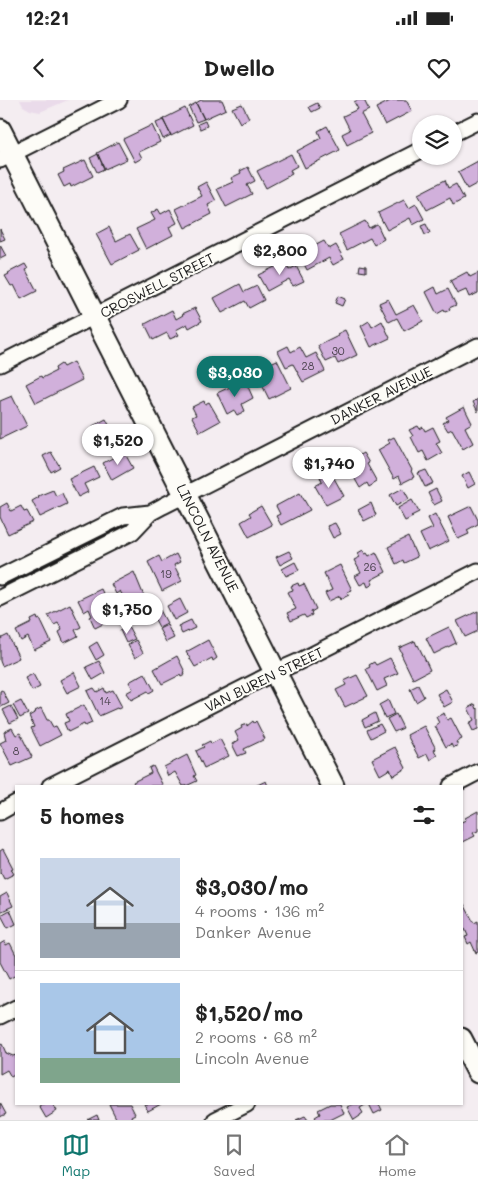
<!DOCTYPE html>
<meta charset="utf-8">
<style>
body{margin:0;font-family:Mali,sans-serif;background:#f6f6f6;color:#222;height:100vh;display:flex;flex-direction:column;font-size:19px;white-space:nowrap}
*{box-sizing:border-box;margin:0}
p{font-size:16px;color:#767676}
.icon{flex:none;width:28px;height:28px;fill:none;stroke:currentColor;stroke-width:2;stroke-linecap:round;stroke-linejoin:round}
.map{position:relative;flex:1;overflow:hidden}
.panel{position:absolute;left:15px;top:685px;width:448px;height:320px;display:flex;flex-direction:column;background:#fff;border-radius:0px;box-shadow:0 1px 4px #0004}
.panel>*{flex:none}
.buttons{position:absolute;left:412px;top:15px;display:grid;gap:10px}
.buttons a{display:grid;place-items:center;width:50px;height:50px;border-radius:50%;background:#fff;box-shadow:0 1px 4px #0004;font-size:25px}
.price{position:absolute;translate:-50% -42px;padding:0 11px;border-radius:18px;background:#fff;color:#222;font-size:16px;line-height:32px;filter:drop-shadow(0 1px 2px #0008)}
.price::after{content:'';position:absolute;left:50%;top:30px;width:15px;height:11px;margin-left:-8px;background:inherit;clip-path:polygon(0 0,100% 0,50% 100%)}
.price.on{background:#0f766e;color:#fff}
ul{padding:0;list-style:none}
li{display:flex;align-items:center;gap:15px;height:125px;padding:0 25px}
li+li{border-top:1px solid #e0e0e0}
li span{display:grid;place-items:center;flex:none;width:140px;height:100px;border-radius:0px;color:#555}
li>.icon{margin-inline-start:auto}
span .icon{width:60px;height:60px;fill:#fffc;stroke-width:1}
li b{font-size:21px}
h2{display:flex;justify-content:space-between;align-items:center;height:60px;padding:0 25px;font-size:21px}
.status{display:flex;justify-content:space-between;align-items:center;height:35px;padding:0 25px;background:#fff;direction:ltr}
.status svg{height:14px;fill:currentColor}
header{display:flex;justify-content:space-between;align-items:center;height:65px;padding:0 25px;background:#fff;font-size:22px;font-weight:700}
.tab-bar{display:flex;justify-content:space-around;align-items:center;height:70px;border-top:1px solid #e0e0e0;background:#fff;font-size:14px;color:#767676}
.tab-bar a{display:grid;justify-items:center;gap:2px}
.tab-bar .on{color:#0f766e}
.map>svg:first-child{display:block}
.built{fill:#eadbea}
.building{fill:#d1b0db;stroke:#1c1c1c}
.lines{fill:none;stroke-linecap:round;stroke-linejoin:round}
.street-casing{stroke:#1c1c1c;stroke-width:19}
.secondary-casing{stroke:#1c1c1c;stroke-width:25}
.street{stroke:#fdfcf7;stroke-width:15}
.secondary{stroke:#fdfcf7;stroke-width:21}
.labels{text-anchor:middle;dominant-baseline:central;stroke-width:4;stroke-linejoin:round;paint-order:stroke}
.number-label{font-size:11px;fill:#49414c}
.street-label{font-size:14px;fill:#1c1c1c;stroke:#fdfcf7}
</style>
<div class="status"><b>12:21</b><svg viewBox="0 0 49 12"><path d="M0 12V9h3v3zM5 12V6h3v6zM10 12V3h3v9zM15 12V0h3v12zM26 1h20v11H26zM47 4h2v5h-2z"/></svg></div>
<header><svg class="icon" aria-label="back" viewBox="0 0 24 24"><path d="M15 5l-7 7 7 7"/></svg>Dwello<svg class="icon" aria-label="heart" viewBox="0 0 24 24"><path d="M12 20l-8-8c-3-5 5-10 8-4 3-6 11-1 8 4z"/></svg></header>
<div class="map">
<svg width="478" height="1020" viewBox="0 0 478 1020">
<rect width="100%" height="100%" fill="#f4edf1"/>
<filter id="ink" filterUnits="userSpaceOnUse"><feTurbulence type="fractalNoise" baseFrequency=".02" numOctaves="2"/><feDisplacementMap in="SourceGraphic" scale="10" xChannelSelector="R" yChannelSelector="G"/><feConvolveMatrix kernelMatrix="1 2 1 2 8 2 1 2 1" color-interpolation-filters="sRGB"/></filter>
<g filter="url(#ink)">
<path class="built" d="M20 0H68L40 12 30 10 23 6Z"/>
<path class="building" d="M201 0H222L226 9 204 19 196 3Z
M358 0H364L369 10 361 14 371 33 347 45 342 34 350 30 343 16 358 9 354 2Z
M392 0H406L412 11 385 25 376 8Z
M196 3 204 19 196 22 189 7Z
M317 3 320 8 312 12 309 7Z
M242 4 249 18 240 23 232 8Z
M185 8 193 25 171 36 163 19Z
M163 20 171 35 163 39 156 23Z
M205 21 207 26 200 29 198 24Z
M152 25 160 42 139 52 142 58 135 62 123 39Z
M327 26 340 50 305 68 297 51 321 38 318 31Z
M118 42 127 59 105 69 97 53Z
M98 54 104 69 97 72 90 58Z
M291 54 297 66 290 70 292 74 266 88 257 71Z
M85 60 93 76 71 87 70 84 64 87 58 75 64 72 63 70Z
M478 61V83L467 89 458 72Z
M248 67 255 81 247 85 252 94 226 107 217 89 233 82 231 78 241 73 240 71Z
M445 80 448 88 456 84 464 99 453 105 450 98 427 110 418 94Z
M206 82 216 101 208 105 212 114 185 128 176 109 202 96 197 87Z
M404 100 409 108 416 104 424 119 413 125 410 118 387 130 378 113Z
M158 109 161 114 170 109 177 123 169 127 173 135 146 149 136 129 155 120 151 113Z
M365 121 369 128 377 124 384 139 374 145 370 138 347 150 339 134Z
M426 124 430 133 425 135 421 126Z
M109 127 116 141 130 134 139 150 112 164 96 134Z
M0 129 5 139 0 141Z
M324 141 329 149 336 145 344 159 333 165 329 158 307 170 299 154Z
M0 145 6 156 0 159Z
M285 162 289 170 296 166 304 181 293 186 289 179 267 191 258 175Z
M25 164 28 169 26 170 37 191 21 199 14 185 11 186 5 176 9 174 8 173Z
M360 165 366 166V172L359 171Z
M467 172 470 177 478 173V193L469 197 466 190 457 194 450 181Z
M240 184 244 192 257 186 264 200 249 208 245 201 222 213 214 198Z
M435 187 438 194 448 189 456 205 449 208 450 210 445 212 444 210 437 214 426 192Z
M338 196 345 199 342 206 335 203Z
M388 199 396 214 414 205 423 221 404 231 397 218 389 222 379 203Z
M195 208 202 221 189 228 187 224 176 230 179 235 170 239 167 233 153 240 145 224 172 210 176 219 183 215 182 214Z
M369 221 372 227 382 221 390 238 371 247 361 226Z
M345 230 357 255 338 264 335 258 326 262 318 246 338 236 337 234Z
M288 246 291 252 300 247 306 258 316 253 325 271 303 282 293 264 286 267 278 251Z
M277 260 291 288 269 299 262 285 267 282 260 268Z
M73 262 82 280 36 303 26 284 41 276 42 278 56 271 55 268 61 264 63 267Z
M245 280 253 298 242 304 245 311 237 315 234 310 227 314 217 293Z
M12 296 27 326 0 339V301Z
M478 299V312L473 302Z
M204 301 205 304 209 302 220 321 200 332 192 317 196 315 192 307Z
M464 307 472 323 465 327 473 343 463 349 452 329 448 331 443 323 448 320 446 317Z
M106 319 112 331 99 338 98 336 93 339 89 331 94 328 93 326Z
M418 326 420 329 423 327 425 331 433 327 440 341 436 343 442 353 428 361 423 351 419 353 411 337 413 336 409 330Z
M394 337 412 370 411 371 414 377 402 383 399 376 394 379 378 350 390 343 388 340Z
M51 352 60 367 51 372 43 356Z
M124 352 133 368 112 380 103 363Z
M363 353 369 363 367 364 377 382 369 387 367 383 360 388 352 374H350L344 364Z
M94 367 99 377 84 384 88 392 78 397 69 379Z
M426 370 433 383 425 387 418 373Z
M330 371 344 396 326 405 315 386 322 382 320 377Z
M469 372 475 384 468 388 462 376Z
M403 388 409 399 396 406 390 395Z
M436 389 442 401 434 405 428 393Z
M53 390 56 396 62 393 67 404 40 417 32 401 39 397 38 396Z
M300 393 310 410 281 425 276 416 280 414 276 406Z
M412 400 419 412 411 416 413 417 405 421 398 408Z
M7 403 11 411 21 406 24 412 27 411 33 422 8 434 0 417V407Z
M371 403 376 415 364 421 358 410Z
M261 406 272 425 249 437 241 422 251 416 249 413Z
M471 406 478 420V424L467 430 469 434 458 439 448 417Z
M435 414 449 441 428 451 420 434 433 428 428 418Z
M335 423 341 434 333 438 327 426Z
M408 437 417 457 404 463 403 460 396 464 388 447Z
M363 450 365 454 367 453 369 456 376 452 386 472 371 480 373 484 368 487 366 482 360 485 355 476 361 473 354 460 360 457 358 453Z
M289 451 293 458 280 465 276 457Z
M176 454 180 462 174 465 182 481 162 491 148 462 159 456 162 462Z
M295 462 299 470 286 476 282 469Z
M340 465 352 490 347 492 349 495 341 499 340 496 329 501 325 493 332 490 324 473Z
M134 472 146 501 139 504 138 503 129 507 120 491 116 494 111 484Z
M298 483 299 486 304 484 316 509 311 512 312 515 306 518 304 515 291 521 287 513 296 509 287 492 293 490 291 486Z
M101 489 112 512 102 516 105 523 95 528 90 517 92 516 89 509 84 512 78 500Z
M180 499 187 513 174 520 167 506Z
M70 504 81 527 75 530 78 536 64 543 59 532 62 530 58 523 54 525 48 515Z
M160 510 167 523 159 527 152 514Z
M478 511V531L465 537 457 521Z
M37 517 38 520 40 519 51 542 34 550 28 537 21 541 16 531 32 523 31 520Z
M191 520 195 528 182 534 178 526Z
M167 525 174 538 166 542 159 529Z
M128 526 135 539 126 543 120 530Z
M449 527 456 543 434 554 426 538Z
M8 535 19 558 2 566 0 561V539Z
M136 540 143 553 135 558 128 545Z
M208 540 217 558 213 561 212 558 195 567 186 552Z
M415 541 417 546 418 545 430 570 413 579 401 554H402L399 548Z
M97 542 104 555 96 560 89 547Z
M177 556 185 572 184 573 185 575 181 577 180 575 162 584 154 569Z
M390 558 398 573 384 579 387 586 377 591 366 569 370 567 369 565 374 562 376 565Z
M99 561 105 573 93 580 86 567Z
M74 572 81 586 67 593 60 580Z
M145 573 154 590 149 593 148 591 131 600 126 593 133 589 129 582Z
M33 574 40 587 32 591 25 578Z
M357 575 368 596 345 607 336 590 346 585 344 581Z
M418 585 424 597 416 602 410 589Z
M94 588 97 592 104 588 106 593 113 590 122 607 118 609 117 608 99 616 87 591Z
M446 589 453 602 444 607 437 594Z
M2 590 9 603 1 607 0 605V591Z
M388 600 394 614 385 618 379 605Z
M21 601 28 614 20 618 13 605Z
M475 604 477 609 478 608V629L473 631 469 623 474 620 468 608Z
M84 605 92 623 85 626 84 624 68 632 64 623 69 621 66 614Z
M11 606 18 619 10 623 3 610Z
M41 608 47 620H49L53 627 56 626 61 635 40 646 31 628 34 627 29 616 36 612 35 611Z
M375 613 378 621 365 627 362 620Z
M444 613 447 620 451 618 462 639 456 642 458 645 453 648 451 644 446 647 435 626 439 623 436 617Z
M396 614 403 628 394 632 387 619Z
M253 621 254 623 256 621 265 639 244 649 246 653 238 656 232 644 239 640 235 632 242 628 241 626 247 624V626Z
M380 624 384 631 371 638 367 630Z
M424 626 436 649 434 650 437 655 430 660 427 654 419 658 407 635Z
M12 628 16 635 20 633 32 657 12 666 0 643 6 640 4 632Z
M220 639 229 656 204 668 196 651 204 647 202 645 210 641 211 644Z
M395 647 406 668 393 676 390 669 380 675 372 659Z
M187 655 196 675 194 676 197 681 186 686H183L175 672 168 676 164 667Z
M153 666 163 686H135L133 682 151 673 149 668Z
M266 681 268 686H255Z
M478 711V731L473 733 475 736 461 743V722L466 720 465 718Z
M3 749 13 768 11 769 14 774 4 779 1 773 0 774V751Z
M7 793 13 806 0 812V797Z
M464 804 474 823 478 821V852L476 853 471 842 468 844 465 837 468 836 465 829 461 831V805Z
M10 810 16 824 8 828 1 815Z
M5 841 6 845 10 843 16 855V875L9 879 0 862V844Z
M2 944 6 953 13 956 16 955V974L11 977 7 970 0 974V945Z
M0 1003 6 1014 0 1017Z
M42 1004H53L57 1011 46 1018 39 1006Z
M109 1004H130L135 1014 131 1016 132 1019 130 1020H117Z
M144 1004H161L148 1011Z
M330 1004H340L344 1013 330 1020H317L315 1017 320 1014 318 1010Z
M354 1004H367L360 1008 363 1013 360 1015V1016L354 1020 347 1007Z
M369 1004H379L382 1010 374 1014Z
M97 1015 99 1020H87Z
M305 1016 308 1020H296Z"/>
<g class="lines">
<g class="street-casing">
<path id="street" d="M454 33 478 21
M0 60 119 0
M0 264 421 50
M0 477 123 416 150 413 163 406 478 246
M0 498 132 432 150 413
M50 686 275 572 298 562 478 471
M451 686 478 672
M0 712 16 703
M0 916 16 908
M215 1020 247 1004"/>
</g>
<g class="secondary-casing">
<path id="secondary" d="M0 30 333 686
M461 939 478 972"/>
</g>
<use href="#street" class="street"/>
<use href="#secondary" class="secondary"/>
</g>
</g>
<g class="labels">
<g class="number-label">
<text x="338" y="250">30</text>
<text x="308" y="265">28</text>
<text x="370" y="466">26</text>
<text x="166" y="473">19</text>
<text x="105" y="600">14</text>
<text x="16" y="650">8</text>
</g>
<g class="street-label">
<text transform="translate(157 185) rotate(-27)">CROSWELL STREET</text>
<text transform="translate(381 295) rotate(-27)">DANKER AVENUE</text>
<text transform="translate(208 438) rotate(63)">LINCOLN AVENUE</text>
<text transform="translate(264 579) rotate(-26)">VAN BUREN STREET</text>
</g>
</g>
</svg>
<div class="buttons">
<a><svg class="icon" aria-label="layers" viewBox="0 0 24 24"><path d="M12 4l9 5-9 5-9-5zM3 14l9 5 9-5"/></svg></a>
</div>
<b class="price" style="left:280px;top:176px">$2,800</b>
<b class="price on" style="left:235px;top:298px">$3,030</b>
<b class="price" style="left:118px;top:366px">$1,520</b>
<b class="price" style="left:329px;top:389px">$1,740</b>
<b class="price" style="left:127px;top:535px">$1,750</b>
<section class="panel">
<h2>5 homes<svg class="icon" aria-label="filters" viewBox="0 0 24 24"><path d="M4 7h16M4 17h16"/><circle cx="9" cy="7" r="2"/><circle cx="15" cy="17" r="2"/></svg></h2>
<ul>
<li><span style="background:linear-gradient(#c9d6e8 65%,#9aa5b1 0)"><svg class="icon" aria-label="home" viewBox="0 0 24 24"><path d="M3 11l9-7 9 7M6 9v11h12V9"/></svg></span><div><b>$3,030/mo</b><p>4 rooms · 136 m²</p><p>Danker Avenue</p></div></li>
<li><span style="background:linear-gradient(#a9c7e8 75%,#7fa58c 0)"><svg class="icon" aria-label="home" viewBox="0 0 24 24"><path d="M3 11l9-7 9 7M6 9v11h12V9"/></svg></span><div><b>$1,520/mo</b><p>2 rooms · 68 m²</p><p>Lincoln Avenue</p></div></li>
</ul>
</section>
</div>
<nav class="tab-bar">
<a class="on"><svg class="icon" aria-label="map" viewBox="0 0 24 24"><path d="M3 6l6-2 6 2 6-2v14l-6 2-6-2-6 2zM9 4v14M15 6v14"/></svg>Map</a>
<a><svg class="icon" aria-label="saved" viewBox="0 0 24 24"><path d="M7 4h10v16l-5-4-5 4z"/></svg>Saved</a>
<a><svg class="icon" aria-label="home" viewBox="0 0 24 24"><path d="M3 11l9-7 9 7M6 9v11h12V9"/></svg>Home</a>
</nav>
